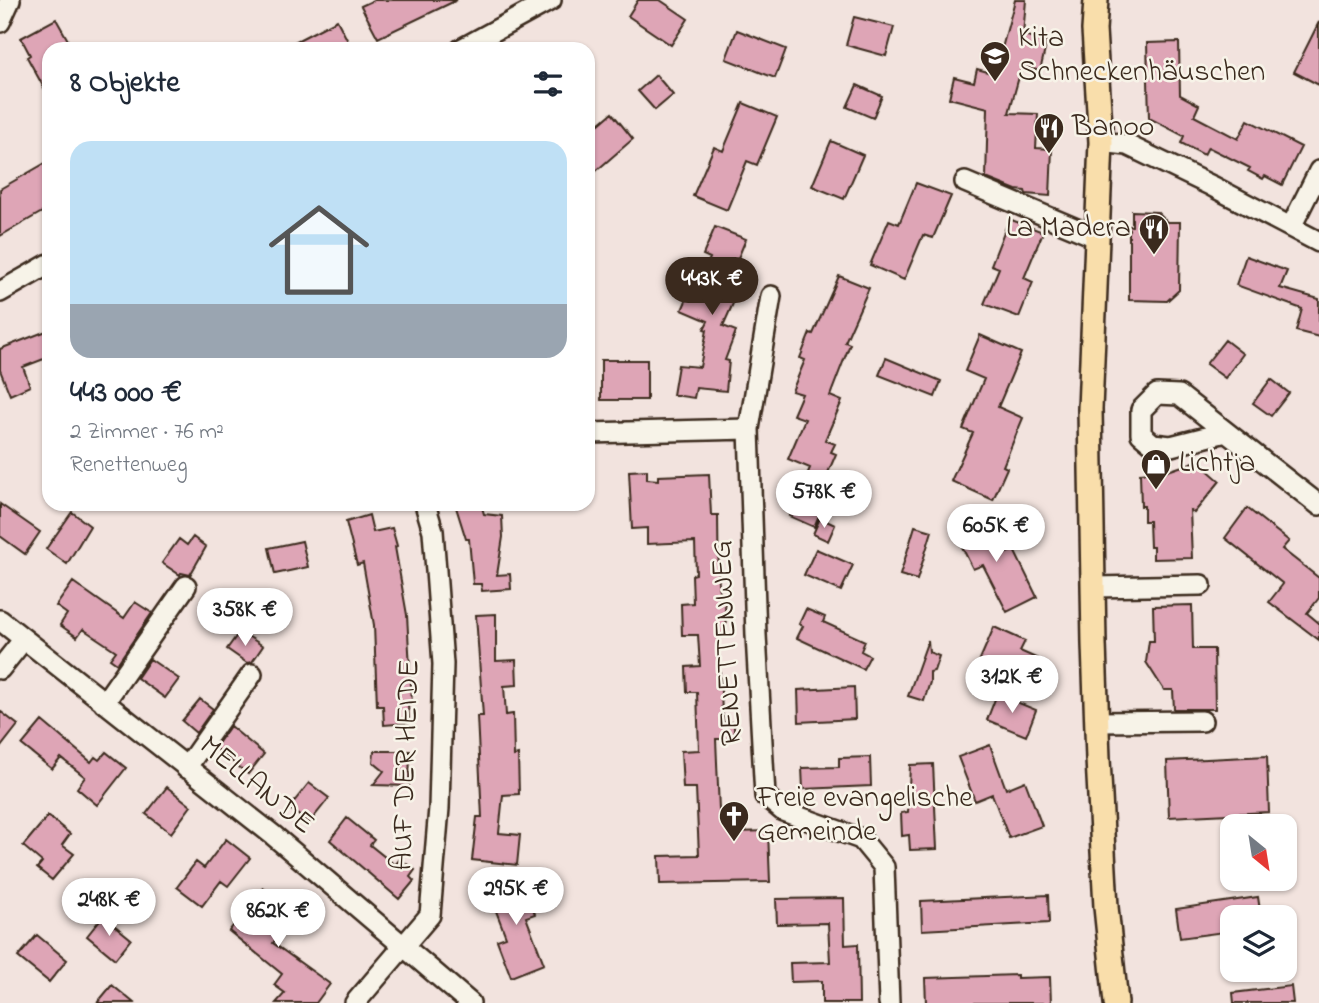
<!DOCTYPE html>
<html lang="de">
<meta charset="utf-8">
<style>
body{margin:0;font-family:"Indie Flower",sans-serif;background:#f2f2f3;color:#1f2937;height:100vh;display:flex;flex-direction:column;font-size:26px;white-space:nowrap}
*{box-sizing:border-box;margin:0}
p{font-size:23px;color:#747a83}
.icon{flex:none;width:38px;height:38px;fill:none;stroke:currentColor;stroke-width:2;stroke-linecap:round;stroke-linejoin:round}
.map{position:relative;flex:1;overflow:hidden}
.side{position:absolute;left:42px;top:42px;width:553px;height:469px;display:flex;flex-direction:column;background:#fff;border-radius:21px;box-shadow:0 2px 5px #0004}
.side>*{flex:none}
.needle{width:46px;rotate:150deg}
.tools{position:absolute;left:1220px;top:814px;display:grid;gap:14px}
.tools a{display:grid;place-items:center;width:77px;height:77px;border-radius:14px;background:#fff;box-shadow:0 2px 5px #0004;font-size:35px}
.price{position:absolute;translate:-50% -60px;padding:0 16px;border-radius:24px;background:#fff;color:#222;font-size:23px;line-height:46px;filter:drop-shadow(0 2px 4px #0008)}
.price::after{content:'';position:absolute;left:50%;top:42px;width:21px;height:16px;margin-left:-10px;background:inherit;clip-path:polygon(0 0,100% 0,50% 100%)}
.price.active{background:#3b2a1e;color:#fff}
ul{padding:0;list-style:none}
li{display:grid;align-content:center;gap:14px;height:371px;padding:0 28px}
li span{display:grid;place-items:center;height:217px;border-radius:21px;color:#555}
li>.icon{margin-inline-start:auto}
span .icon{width:126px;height:126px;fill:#fffc;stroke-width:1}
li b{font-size:30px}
h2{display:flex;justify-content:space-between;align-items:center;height:84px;padding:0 28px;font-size:30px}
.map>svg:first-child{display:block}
.building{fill:#dea5b6;stroke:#3b2a1e;stroke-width:2}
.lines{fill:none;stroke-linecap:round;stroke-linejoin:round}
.minor-casing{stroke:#3b2a1e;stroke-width:24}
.major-casing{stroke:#3b2a1e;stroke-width:28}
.minor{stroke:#f7f3e8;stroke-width:19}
.major{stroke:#f9deab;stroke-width:23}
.labels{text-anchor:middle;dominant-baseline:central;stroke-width:5;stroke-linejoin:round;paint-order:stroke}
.poi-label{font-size:30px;fill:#3b2a1e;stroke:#f7f3e8;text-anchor:start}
.street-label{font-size:30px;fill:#3b2a1e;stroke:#f7f3e8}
</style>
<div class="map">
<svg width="1319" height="1003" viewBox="0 0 1319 1003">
<rect width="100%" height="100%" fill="#f2e3de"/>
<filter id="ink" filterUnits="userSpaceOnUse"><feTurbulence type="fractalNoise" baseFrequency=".0143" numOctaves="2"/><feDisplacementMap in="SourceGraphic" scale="14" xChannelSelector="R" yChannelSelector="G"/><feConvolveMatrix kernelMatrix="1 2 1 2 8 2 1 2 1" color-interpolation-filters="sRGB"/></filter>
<g filter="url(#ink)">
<path class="building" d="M374 0H457L378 38 361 6Z
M638 0H660L688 19 671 45 628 16Z
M1015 0H1026L1023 35 1047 41 1040 71 1022 66 1009 113 1038 114 1036 148 1052 149 1050 196 1026 194 1025 191 1016 190 986 178 988 108 949 98 954 77 974 82 977 69 995 74Z
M854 17 894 27 886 56 846 45Z
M56 19 73 49H49V97L27 57 30 55 21 38Z
M337 20 352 49H281L310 34Z
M1319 22V85L1294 72Z
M737 30 786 49 775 78 726 59Z
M1179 42 1180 95 1199 105 1194 116 1238 139 1248 120 1301 147 1282 185 1265 176 1263 179 1248 171 1250 168 1208 147 1204 155 1181 143 1184 136 1149 118 1147 43Z
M656 75 673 95 655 110 638 91Z
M857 85 882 96 873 118 847 107Z
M743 103 777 117 757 165 747 161 727 210 693 196 714 147 723 151Z
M588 112 599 124 612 113 633 139 588 178Z
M831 141 863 155 844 199 812 186Z
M49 161V208L0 236V189Z
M916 183 951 196 933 238 923 235 904 280 870 265 889 220 899 224Z
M1132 211 1157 212 1167 222H1180L1179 290 1167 301 1129 300V226H1132Z
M1009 219 1043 232 1024 278 1033 282 1019 317 984 304 999 268 991 265Z
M715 227 746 239 723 294 735 299 723 326 736 331 725 360 729 361 726 391 696 388 694 398 673 395 678 365 700 367 707 330 704 329 708 321 682 310 688 296 693 299 710 258 703 255Z
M1246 256 1287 271 1280 288 1319 299V337L1296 331 1302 309 1236 285Z
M839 276 869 288 845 342 850 344 830 396 842 401 825 440 835 444 831 452 836 454 816 501 824 504 814 527 789 516 810 468 788 459 805 419 793 415 802 394 792 391 805 360 800 358 810 333 813 334Z
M49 330V357L23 367 30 386 10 395 0 370V349Z
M980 335 1021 353 998 407 1023 418 1003 466 1007 468 993 500 951 481 973 433 963 429 984 379 965 371Z
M1225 340 1243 354 1225 378 1206 364Z
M886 358 941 381 935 397 879 375Z
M601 360H647V400H601Z
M1271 379 1289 393 1271 416 1253 403Z
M1197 461 1220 481 1194 513 1190 510 1192 558 1153 559V547H1150L1149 521H1144V506H1141L1140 473 1168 471Z
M647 470V479L658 480V476L709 474 711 515H718L719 602H725L726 634H718L722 712 724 723 734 722V739H716L719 810 736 809 737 832 768 831 770 882 660 884 659 856 699 855 696 788H683L681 751 699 750 697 692H687L686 667 700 666 698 635H682L681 604 693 603 692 575 696 574 695 542 647 544V528L632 529 629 471Z
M0 504 40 532 25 554 0 536Z
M455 504H481L484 514 502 516 503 537 497 575 510 574 511 589 482 591 481 584H473L469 539H466Z
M1247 508 1289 541 1282 549 1319 578V598L1307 613 1319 623V640L1269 602 1283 584 1225 538Z
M72 512 90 526 67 564 46 549Z
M369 515 373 532 392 528 397 546 395 547 407 615 412 704H408L409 723 384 725 383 706H377L374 625 363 563 357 565 346 522Z
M985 516 1004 554 1014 550 1037 597 1007 612 983 565 973 569 954 531Z
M820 518 835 525 828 541 813 534Z
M915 526 932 531 917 580 900 575Z
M193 537 206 547 190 575 181 573 180 575 162 563 179 539 187 545Z
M302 541 308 567 275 574 269 548Z
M816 549 853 565 841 591 804 575Z
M73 582 124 618 135 602 152 613 117 664 110 659 116 651 83 629 77 637 60 625 67 614 56 606Z
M1192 605 1193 649H1214L1215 709H1174L1173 690H1164L1146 662 1149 641H1154L1153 606Z
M806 609 825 617 823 622 865 641 861 651 870 656 863 669 797 638 803 626 799 624Z
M496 614V661L516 660 517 685 504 686 506 715 513 714 514 756 518 755 519 794 503 795 499 833 520 835 517 865 472 860 477 817H482L477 716H483L476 615Z
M994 627 1025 641 1020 651 1045 662 1038 678 1013 667 1008 677 978 664Z
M240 631 263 646 252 662 247 663 227 649Z
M928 640 929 652 939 656 934 671 930 672V682L924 701 908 696Z
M150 659 179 679 165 698 137 678Z
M854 687 855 719 799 722 798 690Z
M997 694 1036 710 1026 736 987 720Z
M200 699 213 709 196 733 182 721Z
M0 711 18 725 0 748Z
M42 721 91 762 95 757 99 760 106 752 126 768 97 805 77 788 85 777 61 758 52 769 22 745Z
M230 726 264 754 248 774 215 748Z
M990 745 1006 789 1025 781 1042 826 1009 838 992 794 975 801 958 757Z
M374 751H410L409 786 373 785 384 771 373 762Z
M1267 756 1269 812 1169 817 1167 761Z
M870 757 871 786 803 789 802 768 839 767V758Z
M933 764 937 849 910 850 909 835 902 836 901 813 908 812 910 765Z
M309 783 329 798 309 823 289 808Z
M167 787 191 806 171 833 146 814Z
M48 816 70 834 62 845 74 854 52 880 37 868 42 862 23 846Z
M347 818 374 840 370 845 395 865 400 859 415 870 410 877 414 881 399 899 330 840Z
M226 839 250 858 228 886 221 881 202 906 177 887 196 862 204 868Z
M521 877 535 914 526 917 544 964 511 977 497 940 506 937 488 890Z
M263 888 296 914 273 943 330 984 316 1003H276L285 993 274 985 282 974 229 931Z
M1048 895 1049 923 922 930 921 901Z
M1258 897 1261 917H1232V931L1180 938 1176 909Z
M844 898 845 945 858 944 859 1003H822V981L791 982 790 963 830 962 828 923 777 924 776 899Z
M103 916 131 939 115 959 87 936Z
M37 935 67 960 49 982 18 957Z
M1017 975V978L1050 977 1051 1003H926L925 978Z
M112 985 134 1003H97Z
M1291 986 1293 1003H1234L1233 993Z"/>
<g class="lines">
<g class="minor-casing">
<path id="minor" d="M0 22 10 0
M461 49 551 0
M1101 142 1127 145 1212 186 1319 242
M965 182 1098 238
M1291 227 1319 171
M0 292 49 264
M771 296 749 429 756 635 765 796 783 811 861 839 884 867 889 1003
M1226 432 1171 446 1153 444 1141 434V410L1157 394 1179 395 1319 505
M588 433 749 429
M1094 587 1201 585
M0 620 273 835 470 1003
M0 669 24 639
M104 703 186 586
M1097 722 1202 721
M186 768 252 674
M355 1003 430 915 439 808 443 664 433 531 425 504"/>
</g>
<g class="major-casing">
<path id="major" d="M1096 0 1094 30 1101 142 1090 409 1094 644 1098 759 1106 907 1116 1003"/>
</g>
<use href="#minor" class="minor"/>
<use href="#major" class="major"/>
</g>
</g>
<defs>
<g id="school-pin" transform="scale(1.575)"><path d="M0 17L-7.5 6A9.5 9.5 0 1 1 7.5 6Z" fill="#3b2a1e" stroke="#f7f3e8"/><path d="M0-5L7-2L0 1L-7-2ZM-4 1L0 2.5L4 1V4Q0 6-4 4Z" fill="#fff"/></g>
<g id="restaurant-pin" transform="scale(1.575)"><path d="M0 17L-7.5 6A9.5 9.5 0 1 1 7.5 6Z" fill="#3b2a1e" stroke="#f7f3e8"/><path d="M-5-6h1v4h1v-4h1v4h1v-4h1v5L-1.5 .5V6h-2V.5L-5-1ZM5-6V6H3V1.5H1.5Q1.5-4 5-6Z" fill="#fff"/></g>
<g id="shop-pin" transform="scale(1.575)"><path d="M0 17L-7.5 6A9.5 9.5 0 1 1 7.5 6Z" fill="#3b2a1e" stroke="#f7f3e8"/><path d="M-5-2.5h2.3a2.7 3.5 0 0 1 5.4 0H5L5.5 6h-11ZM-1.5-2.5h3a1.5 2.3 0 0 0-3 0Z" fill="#fff"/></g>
<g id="church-pin" transform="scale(1.575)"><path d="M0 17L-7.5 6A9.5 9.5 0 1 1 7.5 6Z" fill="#3b2a1e" stroke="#f7f3e8"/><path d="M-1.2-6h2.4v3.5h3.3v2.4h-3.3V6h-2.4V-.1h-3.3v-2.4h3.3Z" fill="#fff"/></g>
</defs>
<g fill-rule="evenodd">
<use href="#school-pin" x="995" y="56"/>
<use href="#restaurant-pin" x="1049" y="128"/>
<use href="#restaurant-pin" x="1154" y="229"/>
<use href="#shop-pin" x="1156" y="464"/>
<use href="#church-pin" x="734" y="816"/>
</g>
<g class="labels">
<g class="poi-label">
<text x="1018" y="39">Kita<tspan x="1018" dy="34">Schneckenhäuschen</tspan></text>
<text x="1072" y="128">Banoo</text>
<text x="1131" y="229" text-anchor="end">La Madera</text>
<text x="1179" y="464">Lichtja</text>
<text x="757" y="799">Freie evangelische<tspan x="757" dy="34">Gemeinde</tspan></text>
</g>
<g class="street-label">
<text transform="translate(728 643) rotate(-93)">RENETTENWEG</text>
<text transform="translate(407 765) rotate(-88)">AUF DER HEIDE</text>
<text transform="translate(256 786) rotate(39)">MELLANDE</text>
</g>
</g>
</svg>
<div class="tools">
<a><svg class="needle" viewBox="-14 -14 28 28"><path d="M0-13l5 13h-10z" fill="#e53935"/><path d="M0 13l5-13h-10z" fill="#747a83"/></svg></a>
<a><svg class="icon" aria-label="layers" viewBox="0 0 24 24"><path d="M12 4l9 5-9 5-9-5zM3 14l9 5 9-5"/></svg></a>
</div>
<b class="price active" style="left:712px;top:317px">443K €</b>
<b class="price" style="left:824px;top:530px">578K €</b>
<b class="price" style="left:996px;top:564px">605K €</b>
<b class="price" style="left:245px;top:648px">358K €</b>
<b class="price" style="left:1012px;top:715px">312K €</b>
<b class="price" style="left:516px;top:927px">295K €</b>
<b class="price" style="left:109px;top:938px">248K €</b>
<b class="price" style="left:278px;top:949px">862K €</b>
<section class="side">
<h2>8 Objekte<svg class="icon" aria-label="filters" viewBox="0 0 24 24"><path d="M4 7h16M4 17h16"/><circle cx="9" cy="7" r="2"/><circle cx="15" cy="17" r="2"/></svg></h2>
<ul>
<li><span style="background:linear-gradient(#bfe0f5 75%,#9aa5b1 0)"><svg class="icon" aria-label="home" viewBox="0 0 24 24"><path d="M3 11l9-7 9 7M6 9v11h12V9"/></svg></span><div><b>443 000 €</b><p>2 Zimmer · 76 m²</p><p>Renettenweg</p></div></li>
</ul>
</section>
</div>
